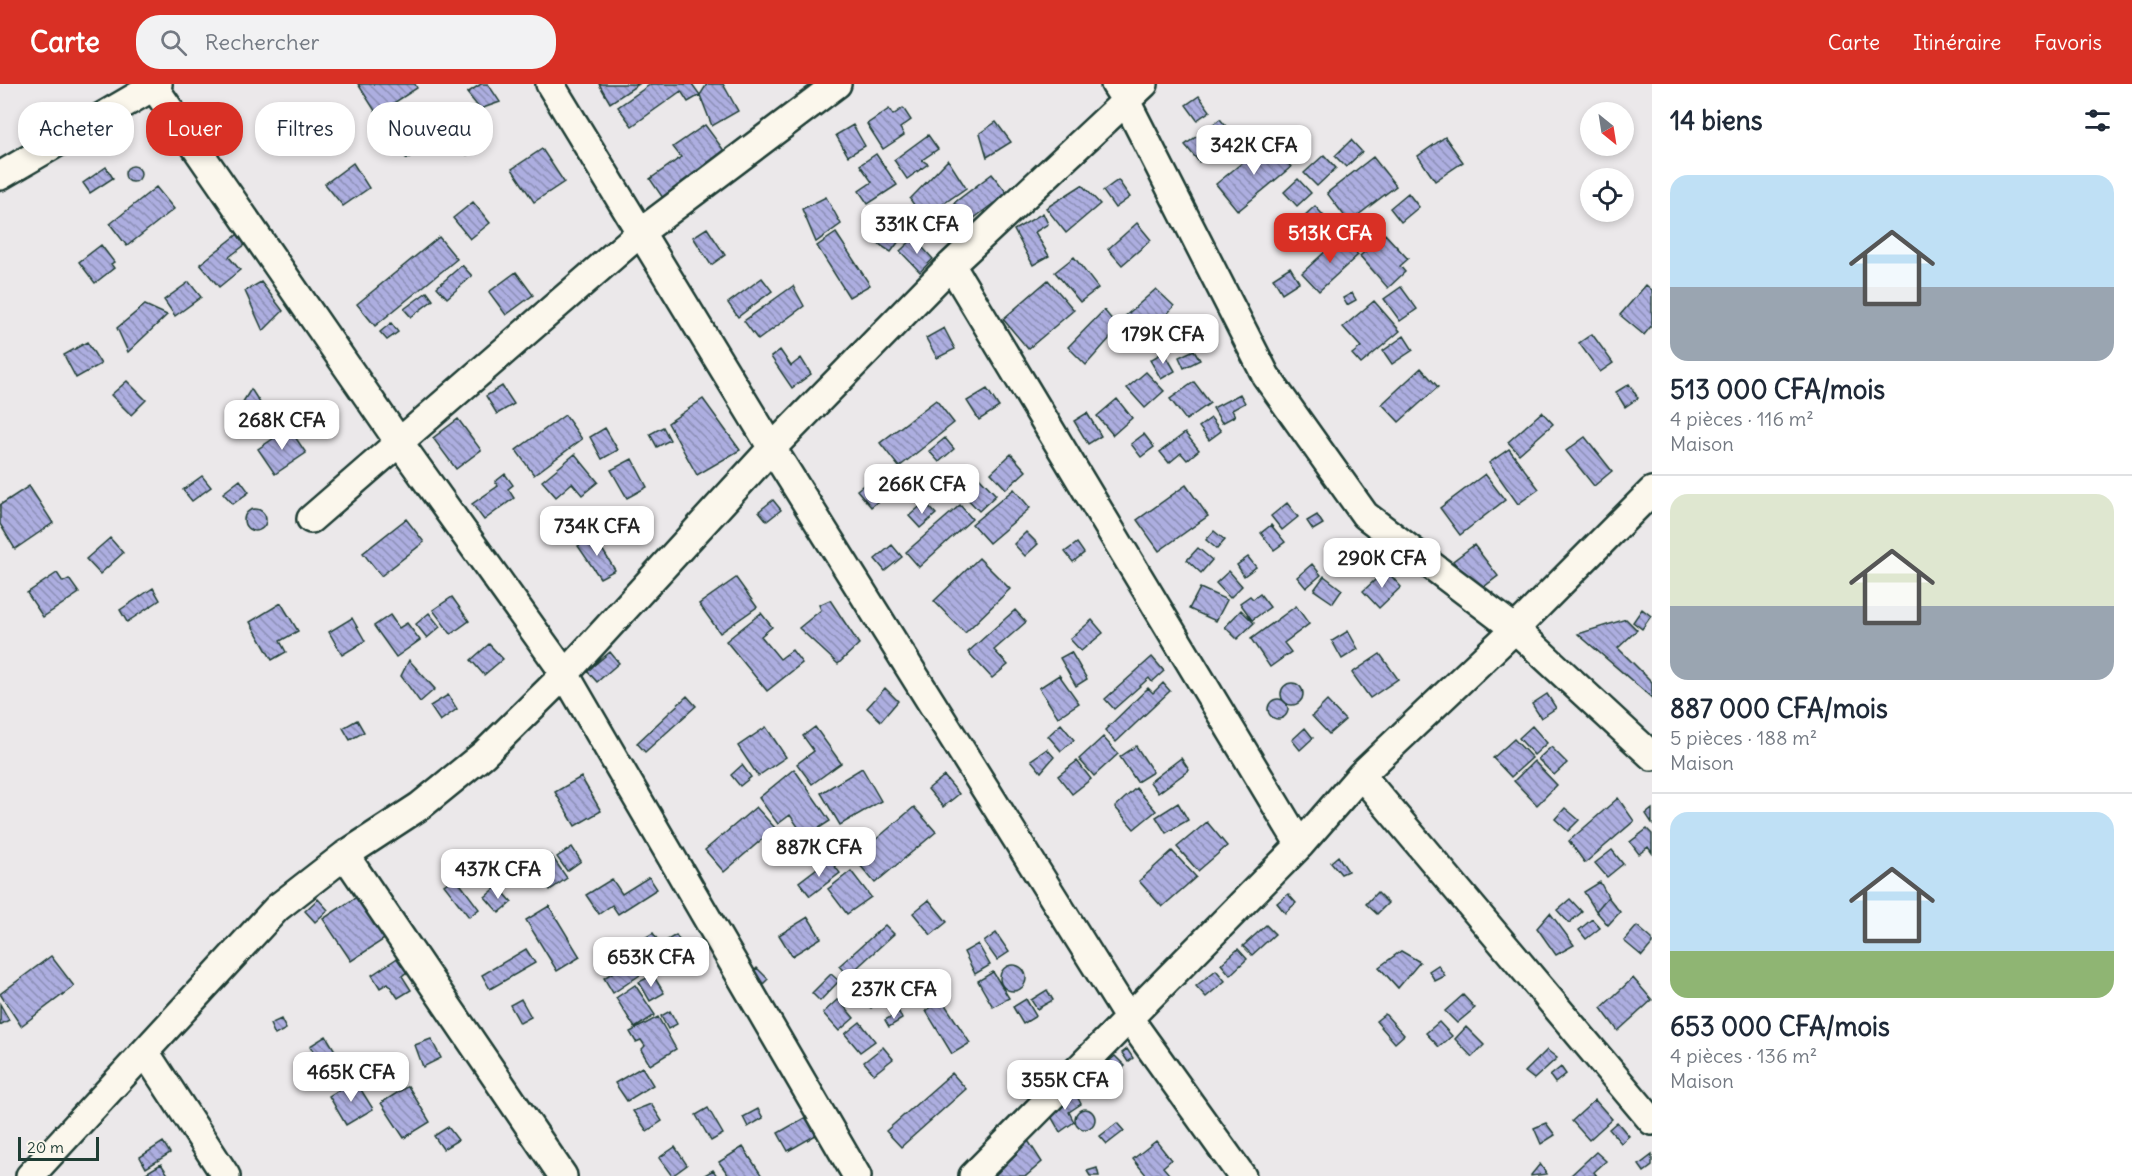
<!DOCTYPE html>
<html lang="fr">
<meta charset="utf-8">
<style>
body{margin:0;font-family:Delius,sans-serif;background:#f2f2f3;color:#1f2937;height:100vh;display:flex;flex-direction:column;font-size:22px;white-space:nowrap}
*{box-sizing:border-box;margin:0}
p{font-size:20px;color:#747a83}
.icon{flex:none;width:33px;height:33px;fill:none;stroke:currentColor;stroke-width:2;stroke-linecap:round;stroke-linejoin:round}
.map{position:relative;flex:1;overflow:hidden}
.side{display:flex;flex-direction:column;background:#fff;width:480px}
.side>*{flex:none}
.guide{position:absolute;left:18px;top:18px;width:570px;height:54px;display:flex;gap:12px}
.needle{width:39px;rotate:150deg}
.tools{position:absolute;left:1580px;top:18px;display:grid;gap:12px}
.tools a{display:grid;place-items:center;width:54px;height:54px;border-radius:50%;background:#fff;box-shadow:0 3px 9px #0003;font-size:30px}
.scale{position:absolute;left:18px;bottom:15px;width:81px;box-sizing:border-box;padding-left:6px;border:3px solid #1f3d34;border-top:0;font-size:16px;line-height:21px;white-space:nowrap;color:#1f3d34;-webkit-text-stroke:4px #fbf7ec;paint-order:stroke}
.price{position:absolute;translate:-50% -51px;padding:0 14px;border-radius:12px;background:#fff;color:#222;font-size:20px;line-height:39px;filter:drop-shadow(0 2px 3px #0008)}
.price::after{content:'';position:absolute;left:50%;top:36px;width:18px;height:14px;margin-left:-9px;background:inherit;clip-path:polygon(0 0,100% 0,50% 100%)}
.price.selected{background:#d93025;color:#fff}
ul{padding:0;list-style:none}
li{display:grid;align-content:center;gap:12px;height:318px;padding:0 18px}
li+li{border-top:2px solid #e0e1e3}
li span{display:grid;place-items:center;height:186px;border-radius:18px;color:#555}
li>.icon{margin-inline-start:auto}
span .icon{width:108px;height:108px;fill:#fffc;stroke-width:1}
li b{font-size:26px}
h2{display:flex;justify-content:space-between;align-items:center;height:72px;padding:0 18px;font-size:26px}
.pill{padding:0 21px;border-radius:24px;background:#fff;box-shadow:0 3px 9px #0003;font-size:21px;line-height:54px}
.pill.selected{background:#d93025;color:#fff}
header{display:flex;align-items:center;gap:36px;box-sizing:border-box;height:84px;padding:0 30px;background:#d93025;color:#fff}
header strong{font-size:28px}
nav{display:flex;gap:33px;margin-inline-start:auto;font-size:21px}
.search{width:420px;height:54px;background:#f2f2f3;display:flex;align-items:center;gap:15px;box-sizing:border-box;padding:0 21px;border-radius:24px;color:#747a83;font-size:22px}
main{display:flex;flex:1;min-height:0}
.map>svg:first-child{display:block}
.building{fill:url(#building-back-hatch);stroke:#1f3d34;stroke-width:1.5}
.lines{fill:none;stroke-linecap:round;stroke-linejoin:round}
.minor-casing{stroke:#1f3d34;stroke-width:32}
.minor{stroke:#fbf7ec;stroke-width:27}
</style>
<header>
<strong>Carte</strong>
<div class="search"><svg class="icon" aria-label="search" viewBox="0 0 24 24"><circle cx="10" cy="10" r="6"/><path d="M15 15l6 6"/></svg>Rechercher</div>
<nav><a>Carte</a><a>Itinéraire</a><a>Favoris</a></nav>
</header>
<main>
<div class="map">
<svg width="1652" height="1092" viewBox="0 0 1652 1092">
<defs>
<pattern id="building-back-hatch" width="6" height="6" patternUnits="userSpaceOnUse" patternTransform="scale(1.5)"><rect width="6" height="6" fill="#adaee0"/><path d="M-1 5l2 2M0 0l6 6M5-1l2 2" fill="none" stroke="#8c8fb6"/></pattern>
</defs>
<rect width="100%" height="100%" fill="#ebe8ea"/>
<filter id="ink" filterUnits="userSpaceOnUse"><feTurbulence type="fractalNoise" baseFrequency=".0167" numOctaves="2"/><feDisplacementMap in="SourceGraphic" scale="12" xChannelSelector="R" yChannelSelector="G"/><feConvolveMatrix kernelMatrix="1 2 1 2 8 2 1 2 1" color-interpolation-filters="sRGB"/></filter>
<g filter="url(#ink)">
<path class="building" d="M358 0H415L417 4 377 30Z
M481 0H488L500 18 480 25 467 9Z
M599 0H639L610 19Z
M651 0H692L700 11 688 18 681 7 632 42 618 23Z
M707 0H723L738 27 712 42 700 11Z
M1199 12 1210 27 1197 36 1186 21Z
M903 24 911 36 900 44 904 51 883 65 867 40 889 25 893 31Z
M408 34 426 60 407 75 387 51Z
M1220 35 1234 52 1199 78 1185 61Z
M996 38 1011 58 987 73 980 49Z
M705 41 728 72 665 117 650 95 681 73 673 63Z
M853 41 865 62 848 72 836 51Z
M468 44 481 62 467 71 455 54Z
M928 51 938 65 922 76 928 80 907 95 894 76Z
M1445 53 1463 78 1435 97 1418 72Z
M1270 56 1291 83 1238 127 1216 100Z
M1351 56 1362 68 1346 83 1335 72Z
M542 65 564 98 534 118 512 85Z
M876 70 897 101 868 120 859 107 872 98 860 81Z
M1324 71 1336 84 1317 102 1304 89Z
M1373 73 1396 102 1349 138 1327 109Z
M948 76 966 104 923 134 910 115Z
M353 79 369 104 343 122 325 100Z
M125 90a8 8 0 1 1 16 0a8 8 0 1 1-16 0Z
M106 83 113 94 90 109 83 99Z
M992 90 1007 109 969 138 954 119Z
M1298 95 1311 109 1297 122 1284 108Z
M1118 96 1130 113 1115 124 1103 107Z
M1082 101 1100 120 1066 149 1046 124Z
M156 103 174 125 127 162 110 140Z
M1408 109 1419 123 1401 138 1390 124Z
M826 113 841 140 816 158 802 125Z
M473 118 490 139 470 155 453 134Z
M906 122 916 137 904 146 894 131Z
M1315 122 1329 138 1318 149 1303 133Z
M1043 129 1048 140 1035 148 1049 172 1033 181 1014 146Z
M888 138 902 153 891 168 869 154Z
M1137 139 1151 156 1122 181 1108 165Z
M707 144 725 171 711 181 693 153Z
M242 147 250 157 229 173 240 186 219 203 200 180Z
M836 149 870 201 849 213 817 162Z
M1385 150 1408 175 1400 182 1405 188 1388 204 1360 172Z
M439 153 457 175 375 242 357 220Z
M1341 153 1358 171 1319 207 1302 189Z
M914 154 933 175 920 188 900 167Z
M101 161 114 178 111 180 114 184 95 199 79 178Z
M1074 173 1098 204 1080 218 1055 188Z
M462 181 472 192 447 214 437 203Z
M1290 183 1299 198 1282 209 1273 194Z
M516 188 533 211 506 231 489 208Z
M762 194 772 207 738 233 728 219Z
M1048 196 1074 226 1028 265 1003 235Z
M189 198 201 213 175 232 164 216Z
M261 198 283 227 263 247 245 207Z
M1646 201 1652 206V241L1644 251 1620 231Z
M793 202 804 222 758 256 744 237Z
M1401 203 1417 225 1400 237 1384 215Z
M1156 205 1174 222 1143 258 1122 235Z
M427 208 433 216 411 233 404 225Z
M1352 209 1356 216 1347 221 1343 214Z
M1374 217 1400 247 1361 280 1352 270 1361 263 1343 243Z
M145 221 167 231 128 268 117 244Z
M1104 226 1119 244 1086 281 1068 263Z
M391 239 398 248 387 256 380 248Z
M944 244 955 265 937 274 926 254Z
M1592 250 1613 279 1600 288 1579 259Z
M1404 252 1413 266 1392 280 1383 267Z
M87 258 101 280 76 294 64 271Z
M780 266 791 282 801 274 811 290 792 304 771 273Z
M1194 266 1200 276 1184 284 1179 273Z
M1164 268 1175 287 1161 295 1150 276Z
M1421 284 1438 303 1399 338 1382 320Z
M1146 288 1164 307 1145 324 1127 304Z
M127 297 146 316 131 331 111 311Z
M1194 298 1210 319 1186 336 1170 315Z
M1629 300 1638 314 1625 323 1616 308Z
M502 302 514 320 497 330 486 312Z
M251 305 262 322 247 342 236 329Z
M987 305 999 323 979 336 967 317Z
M1240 310 1245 319 1232 326 1235 332 1222 339 1213 324Z
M703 315 740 366 697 391 668 339Z
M1117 315 1132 334 1113 351 1097 332Z
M936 316 954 339 899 383 880 359Z
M1542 328 1553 340 1519 370 1508 358Z
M1087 329 1101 352 1088 360 1074 337Z
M565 331 582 355 534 391 516 366Z
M1211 334 1221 347 1209 356 1199 343Z
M458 335 481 366 456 385 433 354Z
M663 343 670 356 657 363 650 350Z
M289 344 306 369 275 390 258 365Z
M605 344 618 366 602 375 590 353Z
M1185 349 1199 366 1187 376 1181 369 1169 379 1160 368Z
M1144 350 1154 363 1141 373 1131 360Z
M1585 353 1612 387 1594 402 1566 367Z
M945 354 954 365 939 378 929 367Z
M1509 365 1539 405 1518 420 1489 379Z
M575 370 598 398 582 411 572 399 556 413 542 397Z
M1011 370 1026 387 1006 405 991 389Z
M632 375 647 403 627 414 611 386Z
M879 389 893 405 871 423 857 406Z
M505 390 513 401 508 405 514 414 484 436 472 420 498 402 495 398Z
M1485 390 1505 416 1460 451 1440 424Z
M202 392 211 403 192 417 183 406Z
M979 393 996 411 979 427 962 409Z
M240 396 249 408 233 420 223 409Z
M1186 401 1208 432 1159 467 1137 436Z
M29 402 53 439 15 465 0 440V421Z
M1014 405 1030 424 989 459 972 440Z
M773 416 781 426 767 437 759 427Z
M925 418 936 430 920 444 909 432Z
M1287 419 1298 433 1282 446 1271 432Z
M960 421 972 435 919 483 906 468Z
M244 436a11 11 0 1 1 22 0a11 11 0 1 1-22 0Z
M1317 431 1323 440 1313 446 1307 437Z
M406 435 424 458 381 492 363 469Z
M1271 441 1285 458 1274 466 1261 449Z
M1214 447 1225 456 1217 465 1206 456Z
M1026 448 1038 460 1025 472 1014 460Z
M594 452 615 486 600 494 578 462Z
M110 454 123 469 100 490 86 475Z
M1077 459 1084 469 1073 478 1065 468Z
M892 461 902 473 885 487 875 475Z
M1474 461 1498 492 1476 509 1453 477Z
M1198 464 1212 476 1201 489 1187 476Z
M1248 473 1256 483 1244 492 1237 481Z
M979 474 1010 505 965 549 934 517Z
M1312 480 1321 491 1306 504 1297 493Z
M1386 486 1401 503 1379 524 1363 507Z
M1229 487 1242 502 1230 514 1216 499Z
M57 489 63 498 69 495 79 509 43 533 27 509Z
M1324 492 1342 506 1333 519 1314 506Z
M736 494 757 523 720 549 699 520Z
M153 504 160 516 127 538 120 526Z
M1200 504 1227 516 1216 537 1189 525Z
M1260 510 1270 523 1252 536 1240 519 1250 512 1253 515Z
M452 513 469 537 451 550 433 526Z
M830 516 859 560 838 580 799 544 821 526 819 521Z
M281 519 298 547 280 557 286 568 272 576 250 538Z
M1296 522 1309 540 1284 559 1291 568 1270 583 1251 555Z
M1642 525 1651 532 1642 545 1633 538Z
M1015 526 1026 538 994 566 1008 581 992 594 968 568Z
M1241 526 1254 539 1237 555 1225 543Z
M429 529 440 543 427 554 416 540Z
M761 529 772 543 761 552 780 575 792 566 802 579 767 607 726 557Z
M390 531 399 544 407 539 420 556 396 573 374 542Z
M352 534 365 557 342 571 329 548Z
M1626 535 1637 546 1618 564 1652 598V614L1578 550Z
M1092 536 1103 549 1081 567 1070 555Z
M1348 547 1358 565 1342 575 1332 557Z
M489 560 503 575 484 591 471 576Z
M610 568 619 579 597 598 587 587Z
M1071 568 1087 595 1076 602 1060 574Z
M1380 570 1398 595 1370 614 1352 589Z
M1152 573 1164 587 1152 598 1149 594 1114 625 1105 615Z
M409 576 435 605 420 618 401 592Z
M1059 591 1079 619 1058 633 1039 604Z
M1281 610a11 11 0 1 1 22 0a11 11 0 1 1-22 0Z
M1163 599 1170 607 1116 658 1105 646 1148 604 1153 609Z
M885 604 898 617 881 637 867 624Z
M1547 610 1556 624 1541 634 1532 620Z
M448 611 457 625 440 637 430 622Z
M687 612 696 622 645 668 637 659Z
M1268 625a10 10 0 1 1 20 0a10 10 0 1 1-20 0Z
M1327 617 1345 636 1329 650 1312 632Z
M357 636 364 648 350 656 343 644Z
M1061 640 1074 656 1061 667 1048 652Z
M1532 642 1547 659 1534 671 1519 654Z
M766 643 786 673 758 692 738 662Z
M815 643 841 679 812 700 797 680 814 667 803 652Z
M1305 644 1313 654 1300 666 1292 656Z
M1103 653 1118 670 1094 692 1079 675Z
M1514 655 1532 674 1511 693 1493 674Z
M1136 662 1153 688 1137 698 1120 673Z
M1551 663 1567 679 1554 691 1538 675Z
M1047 665 1054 673 1041 688 1031 676Z
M1181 674 1189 686 1158 709 1150 698Z
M1077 677 1091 695 1072 710 1058 692Z
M1534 677 1557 701 1537 721 1514 697Z
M742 681 751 693 740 702 731 691Z
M862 684 881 717 840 741 821 709Z
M794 685 830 737 805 753 790 731 778 740 759 714Z
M944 692 959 710 943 723 928 705Z
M581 693 601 727 575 742 555 708Z
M1136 704 1156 727 1134 745 1115 723Z
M1618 714 1634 737 1585 779 1569 757Z
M1178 719 1188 736 1166 749 1156 733Z
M756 723 775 744 724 788 705 766Z
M914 723 936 748 875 799 854 774Z
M1565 724 1579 736 1568 747 1555 735Z
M1652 725V739L1646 730Z
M1207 738 1227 762 1198 787 1177 763Z
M1647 745 1652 750V769L1648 763 1639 770 1630 758Z
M572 763 581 777 567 787 557 773Z
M1612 766 1623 780 1607 793 1595 779Z
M1172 767 1196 793 1162 823 1139 797Z
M551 771 567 794 550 806 534 782Z
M1338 772 1348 787 1341 790 1331 778Z
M829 775 840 789 810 812 799 798Z
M851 787 871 813 847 830 828 805Z
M455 793 479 825 469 833 444 801Z
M649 793 657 805 618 830 612 821 599 830 586 811 612 795 622 810Z
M1600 798 1608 813 1596 827 1584 808Z
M498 802 512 818 499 829 485 813Z
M364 808 392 850 351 877 323 835Z
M1377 808 1388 819 1377 830 1366 820Z
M1288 810 1296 819 1285 829 1277 819Z
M1608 813 1620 828 1608 841 1596 827Z
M318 815 328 826 315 838 305 827Z
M1570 815 1582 828 1569 839 1557 826Z
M929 816 947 838 931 851 913 829Z
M549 822 580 873 557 887 526 836Z
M1550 829 1574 861 1556 871 1537 844Z
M808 833 821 854 792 872 779 851Z
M1592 835 1600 844 1586 855 1579 846Z
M885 841 894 850 848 892 839 882Z
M1266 841 1275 850 1252 871 1243 862Z
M1637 842 1652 855V860L1642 872 1624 857Z
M653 849 661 861 650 867 643 855Z
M996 849 1009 868 997 876 984 858Z
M676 851 686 867 675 874 664 858Z
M978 860 990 881 975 890 964 868Z
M526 865 535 879 490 905 482 891Z
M1238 865 1247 875 1230 891 1221 880Z
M646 867 655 881 613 909 604 894Z
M1401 867 1420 878 1398 904 1379 883Z
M51 872 74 902 21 942 0 910Z
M399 873 408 887 402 892 411 906 398 914 388 899 380 904 372 891Z
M1438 881 1445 892 1435 897 1429 887Z
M1000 894a13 13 0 1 1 26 0a13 13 0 1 1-26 0Z
M757 884 768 895 759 904 751 890Z
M1216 886 1225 897 1206 913 1196 902Z
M993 888 1009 914 993 923 978 897Z
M831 890 839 897 820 917 812 909Z
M653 891 664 909 650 917 639 898Z
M1633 894 1652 916 1618 947 1601 924Z
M867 896 883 910 871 924 854 910Z
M635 901 655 931 635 944 616 914Z
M1047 906 1053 916 1037 925 1031 916Z
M1463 911 1475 924 1457 939 1445 927Z
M521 915 531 933 520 939 510 921Z
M838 915 854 934 839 947 823 929Z
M1026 915 1036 932 1023 940 1013 923Z
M942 916 970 959 952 970 926 927Z
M0 920 9 936 0 941Z
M670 927 677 940 668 945 661 932Z
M899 928 902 935 889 943 885 936Z
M1385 930 1404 951 1395 959 1376 937Z
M658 933 676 965 650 981 641 966 645 962 641 956 636 958 630 948Z
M281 935 286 945 275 951 270 940Z
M860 938 875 957 860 968 845 950Z
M1439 938 1452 952 1439 963 1426 949Z
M1466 943 1484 961 1472 973 1455 955Z
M326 952 342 978 313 996 305 983 318 975 310 962Z
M431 955 441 974 423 983 415 961Z
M883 963 893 975 874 990 864 978Z
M1127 965 1133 974 1128 978 1122 969Z
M1547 966 1557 974 1534 995 1525 988Z
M1115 972 1125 982 1097 1005 1088 995Z
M642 983 653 1001 627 1017 615 999Z
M1561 983 1566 990 1555 999 1550 992Z
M952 989 966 1005 901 1063 886 1047Z
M355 996 373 1025 346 1041 329 1012Z
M408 1002 430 1038 404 1054 381 1019Z
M1074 1006 1081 1020 1069 1028 1074 1038 1060 1048 1049 1029Z
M1595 1016 1612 1035 1589 1056 1572 1037Z
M651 1020 662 1037 647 1047 633 1027Z
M708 1024 723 1050 711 1057 696 1031Z
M758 1025 763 1034 748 1043 743 1033Z
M1075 1035a10 10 0 1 1 20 0a10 10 0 1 1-20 0Z
M806 1033 816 1051 788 1067 778 1049Z
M1617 1038 1629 1052 1621 1059 1609 1045Z
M1117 1039 1124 1047 1107 1060 1100 1052Z
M1546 1039 1555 1051 1541 1060 1534 1044Z
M448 1043 458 1056 443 1065 434 1052Z
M1025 1052 1042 1078 1026 1092H984Z
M1156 1057 1171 1076 1163 1083 1169 1090 1166 1092 1157 1090 1147 1092 1133 1075Z
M163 1058 170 1069 146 1084 140 1073Z
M675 1063 687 1081 672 1092 659 1074Z
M743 1063 762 1092H729L719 1078Z
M1596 1068 1606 1077 1594 1088 1597 1092H1570Z
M1652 1071V1082L1644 1088 1639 1081Z
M161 1080 169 1092H141Z
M1540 1080 1547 1090 1531 1092V1091Z
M1097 1084 1099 1092H1090L1087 1087Z
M713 1086 717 1092H703Z"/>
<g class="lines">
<g class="minor-casing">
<path id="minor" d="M152 0 399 358 565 590 857 1092
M550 0 772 364 1128 933 1242 1092
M1115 0 1126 17 1266 292 1365 431 1515 545 1652 672
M0 92 158 0
M951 181 1300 761
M311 435 641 148 837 0
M1361 691 1652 1037
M345 771 563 1092
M145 968 226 1092
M30 1092 277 824 345 771 420 722 484 670 565 590 772 364 951 181 1144 0
M973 1092 1300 761 1361 691 1515 545 1652 407"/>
</g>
<use href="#minor" class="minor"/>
</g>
</g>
</svg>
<div class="tools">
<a><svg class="needle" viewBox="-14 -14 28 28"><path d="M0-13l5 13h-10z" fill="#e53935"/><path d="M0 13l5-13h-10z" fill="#747a83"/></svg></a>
<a><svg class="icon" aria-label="locate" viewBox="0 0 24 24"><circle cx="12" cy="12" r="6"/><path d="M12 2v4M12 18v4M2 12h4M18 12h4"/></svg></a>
</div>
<div class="scale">20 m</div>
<b class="price" style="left:1254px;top:92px">342K CFA</b>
<b class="price" style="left:917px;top:171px">331K CFA</b>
<b class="price selected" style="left:1330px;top:180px">513K CFA</b>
<b class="price" style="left:1163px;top:281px">179K CFA</b>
<b class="price" style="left:282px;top:367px">268K CFA</b>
<b class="price" style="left:922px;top:431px">266K CFA</b>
<b class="price" style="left:597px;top:473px">734K CFA</b>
<b class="price" style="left:1382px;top:505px">290K CFA</b>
<b class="price" style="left:819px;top:794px">887K CFA</b>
<b class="price" style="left:498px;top:816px">437K CFA</b>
<b class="price" style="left:651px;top:904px">653K CFA</b>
<b class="price" style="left:894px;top:936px">237K CFA</b>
<b class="price" style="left:351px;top:1019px">465K CFA</b>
<b class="price" style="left:1065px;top:1027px">355K CFA</b>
<div class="guide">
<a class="pill">Acheter</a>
<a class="pill selected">Louer</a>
<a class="pill">Filtres</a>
<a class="pill">Nouveau</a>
</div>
</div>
<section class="side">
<h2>14 biens<svg class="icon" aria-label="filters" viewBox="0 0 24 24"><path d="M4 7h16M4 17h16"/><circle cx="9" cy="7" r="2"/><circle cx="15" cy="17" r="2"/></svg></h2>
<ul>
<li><span style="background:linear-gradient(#bfe0f5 60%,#9aa5b1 0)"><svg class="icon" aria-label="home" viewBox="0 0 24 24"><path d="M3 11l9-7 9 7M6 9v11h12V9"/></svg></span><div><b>513 000 CFA/mois</b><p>4 pièces · 116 m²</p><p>Maison</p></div></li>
<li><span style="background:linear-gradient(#dfe7d0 60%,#9aa5b1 0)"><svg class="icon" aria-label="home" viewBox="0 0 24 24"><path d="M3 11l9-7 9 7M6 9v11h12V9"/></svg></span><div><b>887 000 CFA/mois</b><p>5 pièces · 188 m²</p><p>Maison</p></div></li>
<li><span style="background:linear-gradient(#bfe0f5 75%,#8fb573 0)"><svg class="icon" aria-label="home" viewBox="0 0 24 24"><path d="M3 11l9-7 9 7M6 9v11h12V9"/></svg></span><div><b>653 000 CFA/mois</b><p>4 pièces · 136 m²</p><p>Maison</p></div></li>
</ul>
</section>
</main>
